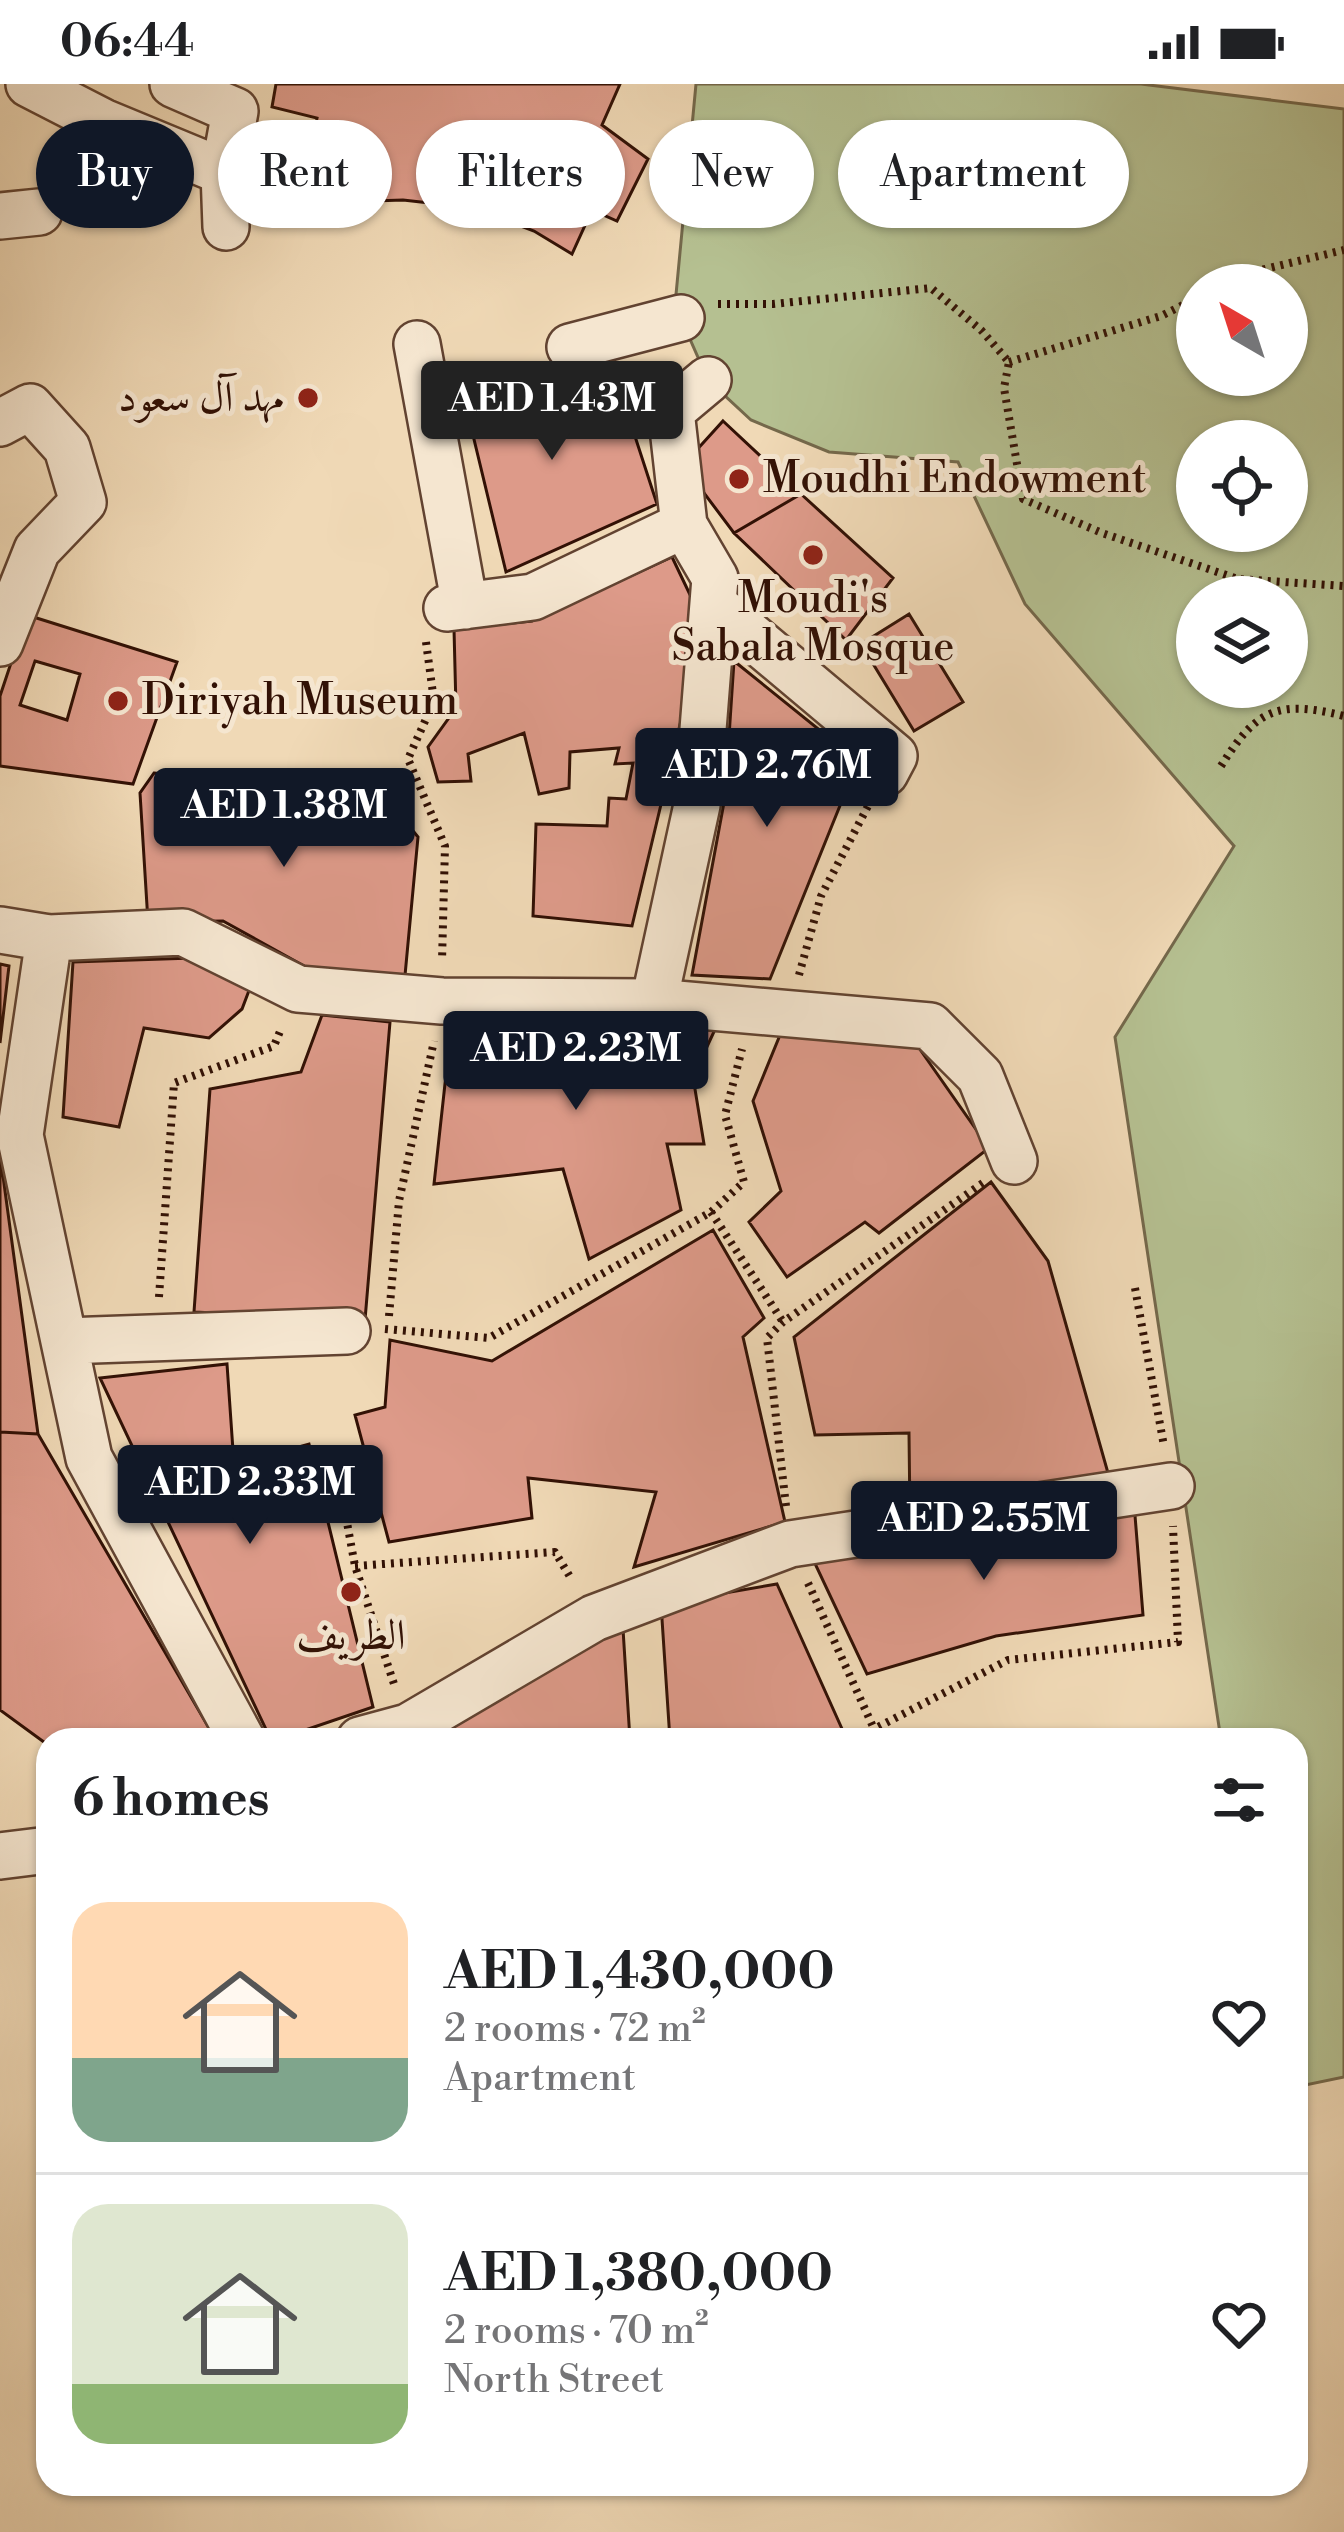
<!DOCTYPE html>
<meta charset="utf-8">
<style>
body{margin:0;font-family:"Libre Bodoni",Amiri,serif;background:#f2f2f2;color:#202124;height:100vh;display:flex;flex-direction:column;font-size:45px;white-space:nowrap}
*{box-sizing:border-box;margin:0}
p{font-size:39px;color:#757577}
.icon{flex:none;width:66px;height:66px;fill:none;stroke:currentColor;stroke-width:2;stroke-linecap:round;stroke-linejoin:round}
.map{position:relative;flex:1;overflow:hidden}
.side{position:absolute;left:36px;top:1644px;width:1272px;height:768px;display:flex;flex-direction:column;background:#fff;border-radius:36px;box-shadow:0 3px 9px #0004}
.side>*{flex:none}
.banner{position:absolute;left:36px;top:36px;width:1272px;height:108px;display:flex;gap:24px}
.needle{width:78px;rotate:321deg}
.fabs{position:absolute;left:1176px;top:180px;display:grid;gap:24px}
.fabs a{display:grid;place-items:center;width:132px;height:132px;border-radius:50%;background:#fff;box-shadow:0 3px 9px #0004;font-size:60px}
.price{position:absolute;translate:-50% -102px;padding:0 27px;border-radius:12px;background:#111827;color:#fff;font-size:39px;line-height:78px;filter:drop-shadow(0 3px 6px #0008)}
.price::after{content:'';position:absolute;left:50%;top:72px;width:36px;height:27px;margin-left:-18px;background:inherit;clip-path:polygon(0 0,100% 0,50% 100%)}
.price.current{background:#222;color:#fff}
ul{padding:0;list-style:none}
li{display:flex;align-items:center;gap:36px;height:300px;padding:0 36px}
li+li{border-top:3px solid #e0e0e0}
li span{display:grid;place-items:center;flex:none;width:336px;height:240px;border-radius:36px;color:#555}
li>.icon{margin-inline-start:auto}
span .icon{width:144px;height:144px;fill:#fffc;stroke-width:1}
li b{font-size:51px}
h2{display:flex;justify-content:space-between;align-items:center;height:144px;padding:0 36px;font-size:51px}
.tag{padding:0 42px;border-radius:54px;background:#fff;box-shadow:0 3px 9px #0004;font-size:42px;line-height:108px}
.tag.current{background:#111827;color:#fff}
.status{display:flex;justify-content:space-between;align-items:center;height:84px;padding:0 60px;background:#fff;direction:ltr}
.status svg{height:33px;fill:currentColor}
.map>svg:first-child{display:block}
.green{fill:#b5c091;stroke:#74684b;stroke-width:3;fill-rule:evenodd}
.building{fill:#dd9a89;stroke:#321105;stroke-width:3;fill-rule:evenodd}
.lines{fill:none;stroke-linecap:round;stroke-linejoin:round}
.street-casing{stroke:#624331;stroke-width:50}
.path{stroke:#321105;stroke-width:8;stroke-dasharray:3 6;stroke-linecap:butt}
.street{stroke:#f5e6d0;stroke-width:45}
.poi-dot{fill:#8f2418;stroke:#f5e6d0;stroke-width:4.5}
.labels{text-anchor:middle;dominant-baseline:central;stroke-width:10;stroke-linejoin:round;paint-order:stroke}
.poi-label{font-size:42px;fill:#321105;stroke:#f5e6d0;text-anchor:start}
</style>
<div class="status"><b>06:44</b><svg viewBox="0 0 49 12"><path d="M0 12V9h3v3zM5 12V6h3v6zM10 12V3h3v9zM15 12V0h3v12zM26 1h20v11H26zM47 4h2v5h-2z"/></svg></div>
<div class="map">
<svg width="1344" height="2448" viewBox="0 0 1344 2448">
<rect width="100%" height="100%" fill="#f0d9b6"/>
<filter id="stains"><feTurbulence type="fractalNoise" baseFrequency=".00167" numOctaves="4"/><feColorMatrix values="0 0 0 0 .2 0 0 0 0 .09 0 0 0 0 .02 0 0 0 .5 -.17"/></filter>
<radialGradient id="worn" r=".72"><stop offset=".6" stop-color="#630" stop-opacity="0"/><stop offset="1" stop-color="#630" stop-opacity=".3"/></radialGradient>
<path class="green" d="M696 0H1141L1344 25V1993L1296 2003V1656H1221L1115 953 1234 762 1025 520 958 378 829 368 751 336 708 296 675 221ZM1197 201H1287V291H1197ZM1197 357H1287V447H1197ZM1197 513H1287V603H1197Z"/>
<path class="building" d="M276 0H620L602 41 648 75 617 137 592 126 572 170 534 147 474 124 403 116 343 118 338 84 308 77 317 34 272 23Z
M458 289 590 302 631 340 657 420 506 488Z
M723 337 801 410 734 449 683 381Z
M801 410 893 494 846 556 734 449Z
M672 473 704 540 632 842 533 832 536 740 607 742 609 714 626 715 633 679 615 680 619 664 570 668 569 704 539 710 524 649 468 670 471 697 438 698 428 663 456 624 454 545 532 537Z
M909 530 963 618 914 647 861 560Z
M27 531 177 578 133 700 0 682V612ZM35 577 80 590 67 636 20 621Z
M734 577 858 677 770 895 692 891 725 713Z
M154 689 388 716 418 753 404 902 315 888 223 837 148 838 140 709Z
M193 874 253 896 242 925 209 954 144 944 119 1043 63 1033 73 878Z
M0 880 9 882 0 959Z
M322 931 390 938 365 1236 194 1228 210 1005 301 988Z
M787 934 919 964 989 1064 879 1149 865 1138 787 1193 749 1138 781 1107 753 1017Z
M452 936 718 939 693 993 704 1060H667L681 1126 589 1175 563 1085 434 1100Z
M0 1070 38 1350 0 1348Z
M991 1098 1048 1177 1110 1396 910 1434 909 1349 815 1351 794 1253Z
M713 1146 764 1234 743 1253 785 1438 634 1483 656 1408 528 1394 532 1434 389 1458 355 1331 385 1323 390 1256 492 1277Z
M227 1280 234 1381 309 1360 373 1623 276 1656H271L100 1294Z
M0 1348 38 1350 216 1656H48V1661L0 1626Z
M1134 1419 1143 1531 996 1552 867 1590 810 1469Z
M777 1500 847 1656H670L661 1520Z
M623 1545 630 1656H448L443 1637Z"/>
<g class="lines">
<g class="street-casing">
<path id="street" d="M29 0 103 38 224 88
M173 0 235 27 224 88 226 143
M0 132 39 128
M417 260 465 522
M570 263 681 234
M653 315 671 327 684 441 715 494 697 721 654 918
M671 327 708 296
M0 339 30 323 67 364 83 418 37 466 0 559
M713 520 894 672 885 689
M447 524 533 513 684 441
M0 846 49 854 183 848 298 905 442 917 654 918 930 942 980 992 1014 1077
M49 854 20 1051 89 1374 242 1656
M65 1257 347 1247
M360 1656 408 1643 594 1534 790 1460 1171 1402
M0 1772 48 1766"/>
</g>
<path class="path" d="M1221 201 1240 191 1344 166
M718 220H773L931 204 981 246 1009 278 1004 304 1023 415 1102 449 1238 495 1344 502
M1009 278 1161 232 1197 214
M426 558 434 617 408 675 445 762 442 877
M1221 682C1256 626 1277 615 1344 632
M799 891 821 812 868 722
M711 1128 783 1238
M1135 1204 1164 1362
M159 1213 174 999 274 962 281 945
M389 1232 399 1117 434 957
M385 1245 489 1254 711 1128 744 1098 725 1031 742 965
M341 1406 355 1482 395 1603
M786 1422 767 1254 783 1238 983 1099
M355 1482 555 1468 572 1496
M808 1499 874 1645
M867 1656 874 1645 1008 1576 1178 1558 1173 1442"/>
<use href="#street" class="street"/>
</g>
<g class="poi-dot">
<circle cx="308" cy="314" r="12"/>
<circle cx="739" cy="395" r="12"/>
<circle cx="813" cy="471" r="12"/>
<circle cx="118" cy="617" r="12"/>
<circle cx="351" cy="1508" r="12"/>
</g>
<g class="labels">
<g class="poi-label">
<text x="284" y="314" text-anchor="end">مهد آل سعود</text>
<text x="763" y="395">Moudhi Endowment</text>
<text x="813" y="515" text-anchor="middle">Moudi's<tspan x="813" dy="48">Sabala Mosque</tspan></text>
<text x="142" y="617">Diriyah Museum</text>
<text x="351" y="1552" text-anchor="middle">الطريف</text>
</g>
</g>
<rect width="100%" height="100%" filter="url(#stains)"/>
<rect width="100%" height="100%" fill="url(#worn)"/>
</svg>
<div class="fabs">
<a><svg class="needle" viewBox="-14 -14 28 28"><path d="M0-13l5 13h-10z" fill="#e53935"/><path d="M0 13l5-13h-10z" fill="#757577"/></svg></a>
<a><svg class="icon" aria-label="locate" viewBox="0 0 24 24"><circle cx="12" cy="12" r="6"/><path d="M12 2v4M12 18v4M2 12h4M18 12h4"/></svg></a>
<a><svg class="icon" aria-label="layers" viewBox="0 0 24 24"><path d="M12 4l9 5-9 5-9-5zM3 14l9 5 9-5"/></svg></a>
</div>
<b class="price current" style="left:552px;top:379px">AED 1.43M</b>
<b class="price" style="left:767px;top:746px">AED 2.76M</b>
<b class="price" style="left:284px;top:786px">AED 1.38M</b>
<b class="price" style="left:576px;top:1029px">AED 2.23M</b>
<b class="price" style="left:250px;top:1463px">AED 2.33M</b>
<b class="price" style="left:984px;top:1499px">AED 2.55M</b>
<div class="banner">
<a class="tag current">Buy</a>
<a class="tag">Rent</a>
<a class="tag">Filters</a>
<a class="tag">New</a>
<a class="tag">Apartment</a>
</div>
<section class="side">
<h2>6 homes<svg class="icon" aria-label="filters" viewBox="0 0 24 24"><path d="M4 7h16M4 17h16"/><circle cx="9" cy="7" r="2"/><circle cx="15" cy="17" r="2"/></svg></h2>
<ul>
<li><span style="background:linear-gradient(#ffd9b3 65%,#7fa58c 0)"><svg class="icon" aria-label="home" viewBox="0 0 24 24"><path d="M3 11l9-7 9 7M6 9v11h12V9"/></svg></span><div><b>AED 1,430,000</b><p>2 rooms · 72 m²</p><p>Apartment</p></div><svg class="icon" aria-label="heart" viewBox="0 0 24 24"><path d="M12 20l-8-8c-3-5 5-10 8-4 3-6 11-1 8 4z"/></svg></li>
<li><span style="background:linear-gradient(#dfe7d0 75%,#8fb573 0)"><svg class="icon" aria-label="home" viewBox="0 0 24 24"><path d="M3 11l9-7 9 7M6 9v11h12V9"/></svg></span><div><b>AED 1,380,000</b><p>2 rooms · 70 m²</p><p>North Street</p></div><svg class="icon" aria-label="heart" viewBox="0 0 24 24"><path d="M12 20l-8-8c-3-5 5-10 8-4 3-6 11-1 8 4z"/></svg></li>
</ul>
</section>
</div>
